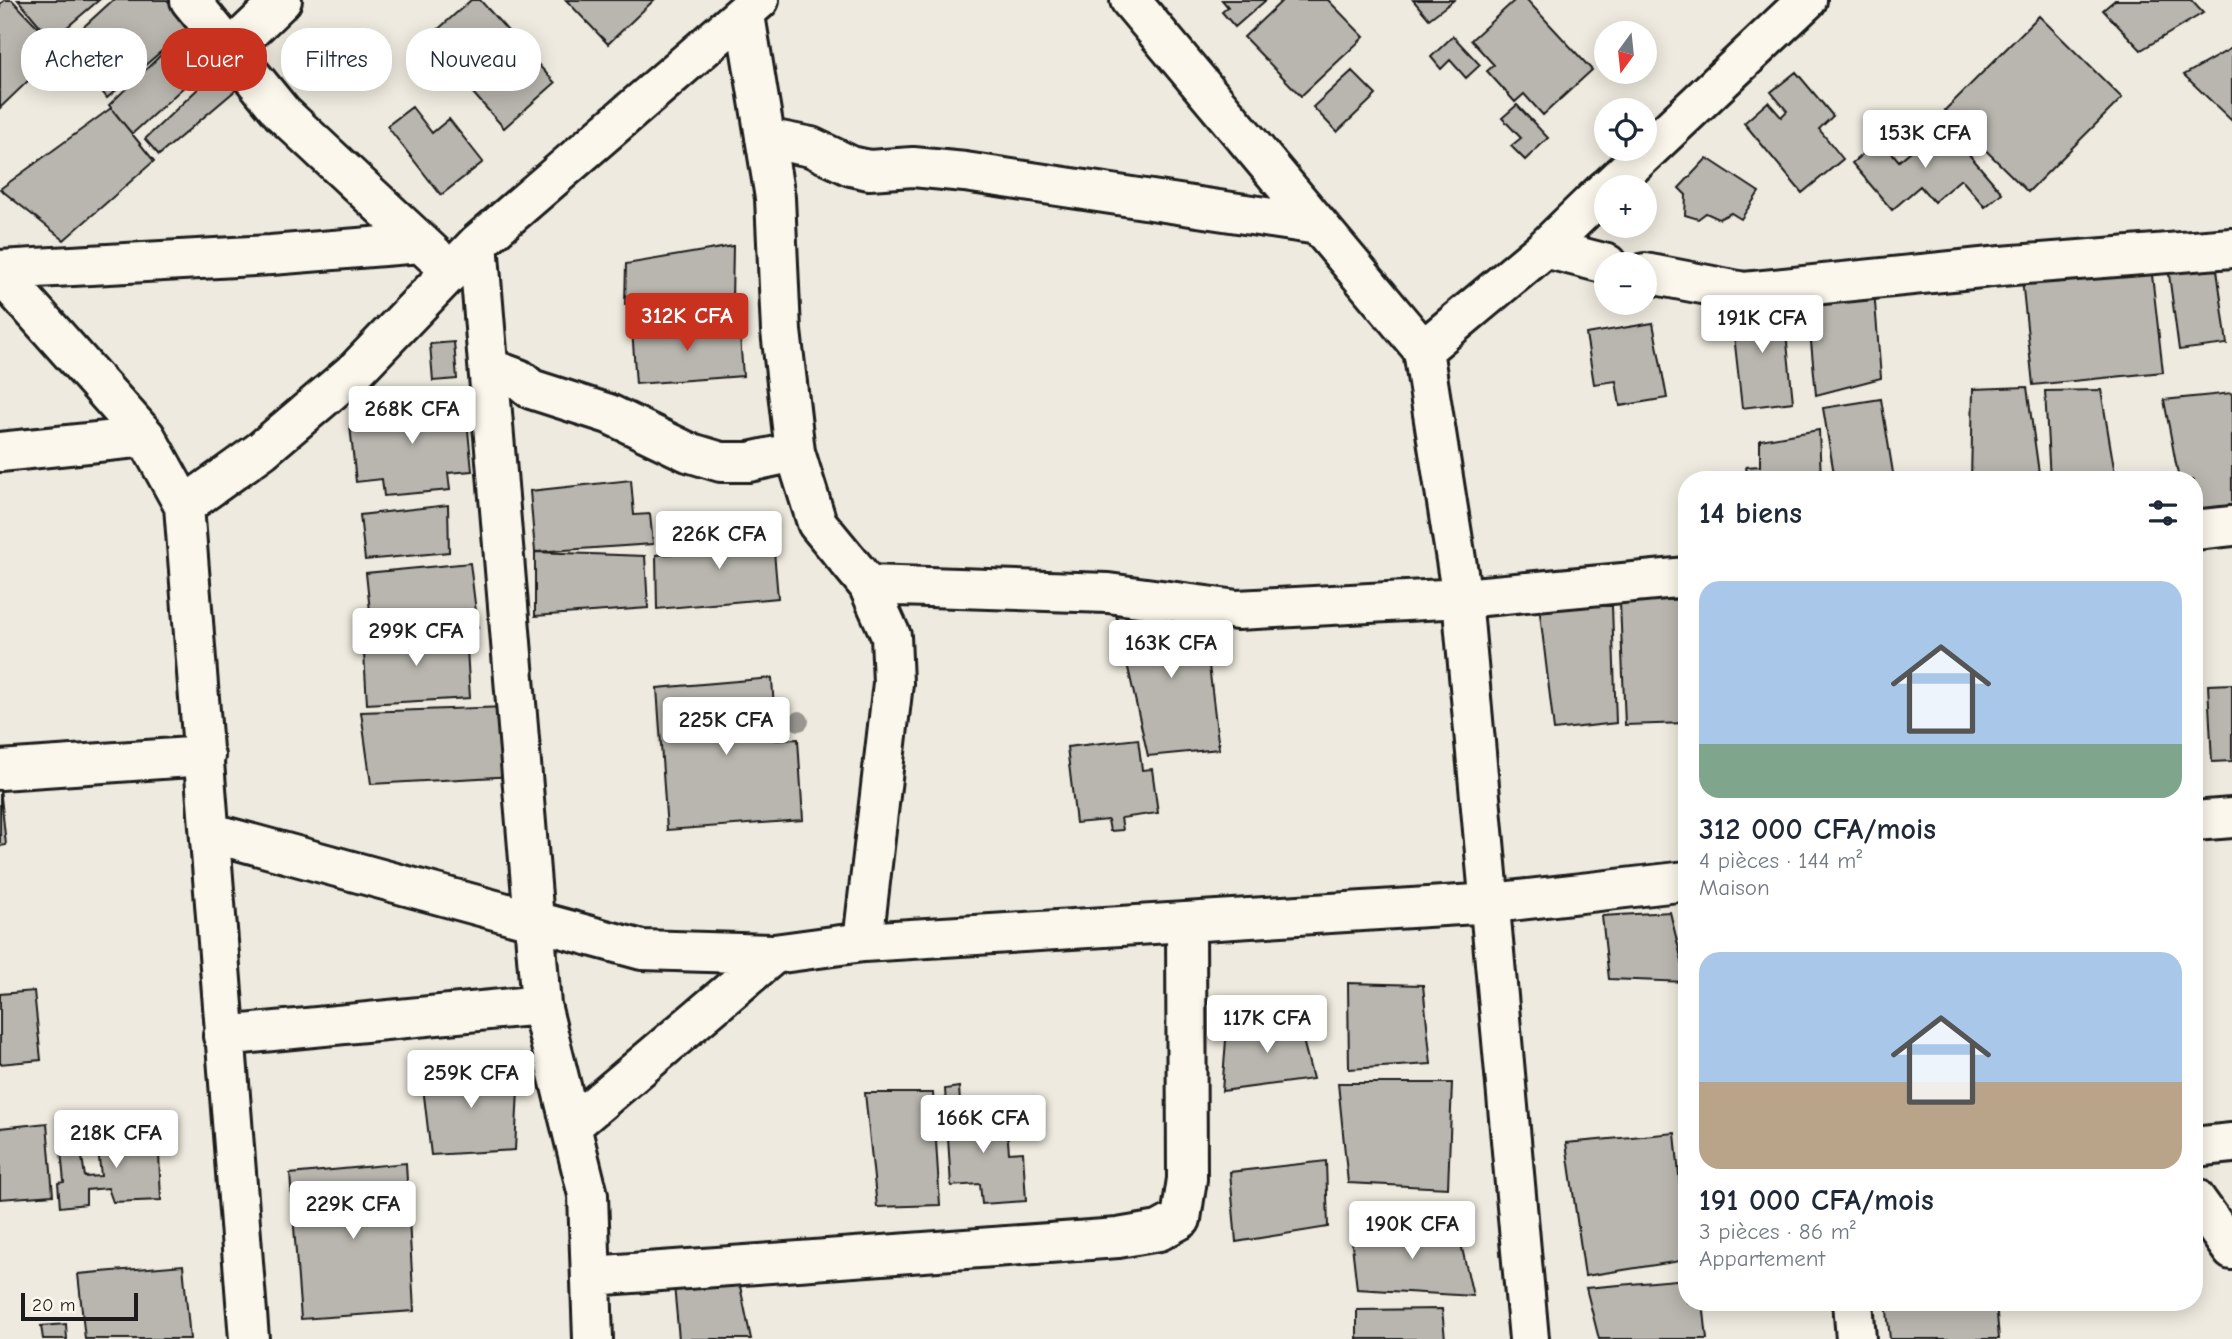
<!DOCTYPE html>
<html lang="fr">
<meta charset="utf-8">
<style>
body{margin:0;font-family:"Comic Neue",sans-serif;background:#f2f2f3;color:#1f2937;height:100vh;display:flex;flex-direction:column;font-size:26px;white-space:nowrap}
*{box-sizing:border-box;margin:0}
p{font-size:23px;color:#747a83}
.icon{flex:none;width:38px;height:38px;fill:none;stroke:currentColor;stroke-width:2;stroke-linecap:round;stroke-linejoin:round}
.map{position:relative;flex:1;overflow:hidden}
.panel{position:absolute;left:1678px;top:471px;width:525px;height:840px;display:flex;flex-direction:column;background:#fff;border-radius:28px;box-shadow:0 4px 18px #0003}
.panel>*{flex:none}
.hud{position:absolute;left:21px;top:28px;width:665px;height:63px;display:flex;gap:14px}
.needle{width:46px;rotate:195deg}
.fabs{position:absolute;left:1594px;top:21px;display:grid;gap:14px}
.fabs a{display:grid;place-items:center;width:63px;height:63px;border-radius:50%;background:#fff;box-shadow:0 4px 18px #0003;font-size:35px}
.scale{position:absolute;left:21px;bottom:18px;width:117px;box-sizing:border-box;padding-left:7px;border:4px solid #1c1c1c;border-top:0;font-size:19px;line-height:24px;white-space:nowrap;color:#1c1c1c;-webkit-text-stroke:5px #fbf7ec;paint-order:stroke}
.price{position:absolute;translate:-50% -60px;padding:0 16px;border-radius:7px;background:#fff;color:#222;font-size:23px;line-height:46px;filter:drop-shadow(0 2px 4px #0008)}
.price::after{content:'';position:absolute;left:50%;top:42px;width:21px;height:16px;margin-left:-10px;background:inherit;clip-path:polygon(0 0,100% 0,50% 100%)}
.price.current{background:#c8321e;color:#fff}
ul{padding:0;list-style:none}
li{display:grid;align-content:center;gap:14px;height:371px;padding:0 21px}
li span{display:grid;place-items:center;height:217px;border-radius:21px;color:#555}
li>.icon{margin-inline-start:auto}
span .icon{width:126px;height:126px;fill:#fffc;stroke-width:1}
li b{font-size:30px}
h2{display:flex;justify-content:space-between;align-items:center;height:84px;padding:0 21px;font-size:30px}
.tag{padding:0 24px;border-radius:28px;background:#fff;box-shadow:0 4px 18px #0003;font-size:24px;line-height:63px}
.tag.current{background:#c8321e;color:#fff}
.map>svg:first-child{display:block}
.building{fill:#b9b6af;stroke:#1c1c1c;stroke-width:2}
.lines{fill:none;stroke-linecap:round;stroke-linejoin:round}
.street-casing{stroke:#1c1c1c;stroke-width:44}
.street{stroke:#fbf7ec;stroke-width:38}
.tree{fill:#98968f}
</style>
<div class="map">
<svg width="2232" height="1339" viewBox="0 0 2232 1339">
<rect width="100%" height="100%" fill="#eeeadf"/>
<filter id="ink" filterUnits="userSpaceOnUse"><feTurbulence type="fractalNoise" baseFrequency=".0143" numOctaves="2"/><feDisplacementMap in="SourceGraphic" scale="14" xChannelSelector="R" yChannelSelector="G"/><feConvolveMatrix kernelMatrix="1 2 1 2 8 2 1 2 1" color-interpolation-filters="sRGB"/></filter>
<g filter="url(#ink)">
<path class="building" d="M5 0H12L60 50 0 108V4Z
M18 0H99L52 40Z
M113 0H167L192 25 107 98 66 43Z
M471 0H480L555 83 504 128 426 40Z
M566 0H654L608 44Z
M1222 0H1266L1235 27 1222 12 1228 7Z
M1283 0H1328L1364 37 1301 96 1244 37Z
M1413 0H1454L1429 19Z
M1515 0H1527L1592 70 1543 115 1524 94 1515 102 1487 71 1494 65 1471 40Z
M2115 0H2191L2203 13 2141 50 2103 10Z
M2039 16 2122 98 2028 192 1945 110Z
M192 25 218 56 132 134 109 105Z
M1453 36 1480 65 1466 78 1450 60 1441 69 1431 57Z
M2232 48V121L2184 75Z
M223 65 243 84 159 155 145 139Z
M1352 71 1376 95 1337 132 1313 107Z
M1796 72 1833 116 1819 129 1843 159 1802 193 1744 123 1768 102 1781 117 1787 111 1771 92Z
M1517 105 1548 138 1525 160 1511 146 1521 138 1502 118Z
M412 107 432 133 449 119 483 162 441 195 387 126Z
M111 108 154 161 64 240 0 189Z
M1943 124 2002 193 1985 207 1961 179 1934 202 1920 186 1892 210 1852 163 1880 139 1899 161Z
M1707 158 1759 192 1741 219 1731 213 1719 219 1706 213 1698 219 1685 215 1686 195 1679 188Z
M733 246 732 302 625 304 626 264Z
M2216 262 2227 344 2179 350 2168 267Z
M2151 266 2163 372 2033 385 2022 279Z
M1874 290 1881 378 1816 395 1807 299Z
M1783 303 1793 402 1742 408 1731 308Z
M739 323 743 376 636 384 632 329Z
M1653 323 1667 398 1620 406 1616 381 1594 384 1586 334Z
M454 342 457 379 433 381 430 344Z
M2027 387 2040 480H1971L1973 389Z
M2101 390 2116 480H2050L2045 391Z
M2232 393V509L2194 514V480H2179L2164 400Z
M1881 399 1894 479 1835 480 1823 408Z
M465 400 472 471 448 473 450 490 384 496 382 479 356 482 350 425 365 409Z
M1819 430 1821 480H1748L1746 467 1760 466V440Z
M631 480 634 515 650 514 653 544 535 552 530 491Z
M448 505 449 552 365 560 360 515Z
M772 528 778 598 657 609 656 555 693 552 706 534Z
M535 552 645 556 648 608 535 616Z
M470 563 478 628 371 621 366 573Z
M1687 599V723L1625 725 1620 602Z
M1539 605 1612 606 1616 723 1554 730Z
M1202 607 1219 749 1148 756 1116 615Z
M466 633 470 698 367 704 363 636Z
M772 678 776 740 798 739 803 820 667 830 657 688Z
M2232 684V761L2212 762 2208 685Z
M507 707 514 776 371 784 361 712Z
M1138 739 1142 770 1152 769 1158 813 1121 818 1123 830 1110 831 1108 820 1076 823 1067 747Z
M0 787 6 845 0 846Z
M1670 912 1687 982 1609 979 1602 916Z
M1348 983 1423 985 1431 1064 1349 1069Z
M34 991 41 1060 0 1064V994Z
M1295 1009 1313 1079 1222 1091 1226 1040Z
M519 1069 515 1150 431 1155 421 1070Z
M1338 1083H1452L1448 1188 1348 1183Z
M959 1087 961 1119 1006 1116 1009 1153 1023 1152 1026 1201 982 1204 980 1184 951 1186 945 1089Z
M865 1093H933L940 1205 877 1207Z
M47 1123 53 1195 0 1199V1128Z
M111 1128 158 1130 161 1200 113 1202 108 1188 86 1190V1204L60 1207 58 1183 64 1182 61 1151 81 1150 85 1177 101 1176 98 1149 118 1147Z
M1675 1133 1687 1260 1585 1276 1566 1143Z
M1326 1161 1328 1227 1236 1242 1230 1172Z
M406 1163 414 1311 301 1319 290 1174Z
M1456 1222 1473 1296 1357 1289 1351 1236Z
M183 1265 190 1339H85L78 1274Z
M1687 1279V1302H1703L1707 1339H1599L1586 1288Z
M674 1285 740 1286 751 1339H679Z
M1886 1302H1996L1999 1339H1890Z
M1442 1309 1445 1339H1357V1310Z
M66 1324 67 1339H43L41 1326Z"/>
<g class="lines">
<g class="street-casing">
<path id="street" d="M190 0 282 113 434 255
M1130 0 1423 350 1462 598 1529 1339
M745 15 775 198 781 331 795 452 817 523 868 585 891 636 893 683 863 942
M231 49 282 0
M765 138 811 147 851 166 869 170 913 167 965 172 1318 225
M1609 187 1807 0
M478 243 541 1005 588 1195 593 1339
M1545 248 1607 264
M0 270 271 255 421 243
M0 273 146 437 184 506 249 1339
M1645 273 1744 292 2001 266 2232 248
M1423 350 1545 248 1606 189
M489 368 519 379 531 389 609 414 688 452 721 462H749L795 452
M0 452 146 437
M184 506 262 450 356 370 478 243 759 0
M2194 530 2232 526
M868 585 1108 593 1237 610 1462 598 1687 577
M0 770 205 756
M2194 821 2232 818
M212 833 642 950 774 954 863 942 1492 903 1687 881
M223 1036 541 1005
M571 1126 774 954
M2194 1147 2232 1143
M2194 1197 2232 1250
M591 1276 1118 1238 1159 1231 1181 1219 1187 1179 1186 922
M1853 1302 1856 1339"/>
</g>
<use href="#street" class="street"/>
</g>
<circle class="tree" cx="799" cy="721" r="10"/>
</g>
</svg>
<div class="fabs">
<a><svg class="needle" viewBox="-14 -14 28 28"><path d="M0-13l5 13h-10z" fill="#e53935"/><path d="M0 13l5-13h-10z" fill="#747a83"/></svg></a>
<a><svg class="icon" aria-label="locate" viewBox="0 0 24 24"><circle cx="12" cy="12" r="6"/><path d="M12 2v4M12 18v4M2 12h4M18 12h4"/></svg></a>
<a>+</a>
<a>−</a>
</div>
<div class="scale">20 m</div>
<b class="price" style="left:1925px;top:170px">153K CFA</b>
<b class="price current" style="left:687px;top:353px">312K CFA</b>
<b class="price" style="left:1762px;top:355px">191K CFA</b>
<b class="price" style="left:412px;top:446px">268K CFA</b>
<b class="price" style="left:719px;top:571px">226K CFA</b>
<b class="price" style="left:416px;top:668px">299K CFA</b>
<b class="price" style="left:1171px;top:680px">163K CFA</b>
<b class="price" style="left:726px;top:757px">225K CFA</b>
<b class="price" style="left:1267px;top:1055px">117K CFA</b>
<b class="price" style="left:471px;top:1110px">259K CFA</b>
<b class="price" style="left:983px;top:1155px">166K CFA</b>
<b class="price" style="left:116px;top:1170px">218K CFA</b>
<b class="price" style="left:353px;top:1241px">229K CFA</b>
<b class="price" style="left:1412px;top:1261px">190K CFA</b>
<div class="hud">
<a class="tag">Acheter</a>
<a class="tag current">Louer</a>
<a class="tag">Filtres</a>
<a class="tag">Nouveau</a>
</div>
<section class="panel">
<h2>14 biens<svg class="icon" aria-label="filters" viewBox="0 0 24 24"><path d="M4 7h16M4 17h16"/><circle cx="9" cy="7" r="2"/><circle cx="15" cy="17" r="2"/></svg></h2>
<ul>
<li><span style="background:linear-gradient(#a9c7e8 75%,#7fa58c 0)"><svg class="icon" aria-label="home" viewBox="0 0 24 24"><path d="M3 11l9-7 9 7M6 9v11h12V9"/></svg></span><div><b>312 000 CFA/mois</b><p>4 pièces · 144 m²</p><p>Maison</p></div></li>
<li><span style="background:linear-gradient(#a9c7e8 60%,#b9a48a 0)"><svg class="icon" aria-label="home" viewBox="0 0 24 24"><path d="M3 11l9-7 9 7M6 9v11h12V9"/></svg></span><div><b>191 000 CFA/mois</b><p>3 pièces · 86 m²</p><p>Appartement</p></div></li>
</ul>
</section>
</div>
